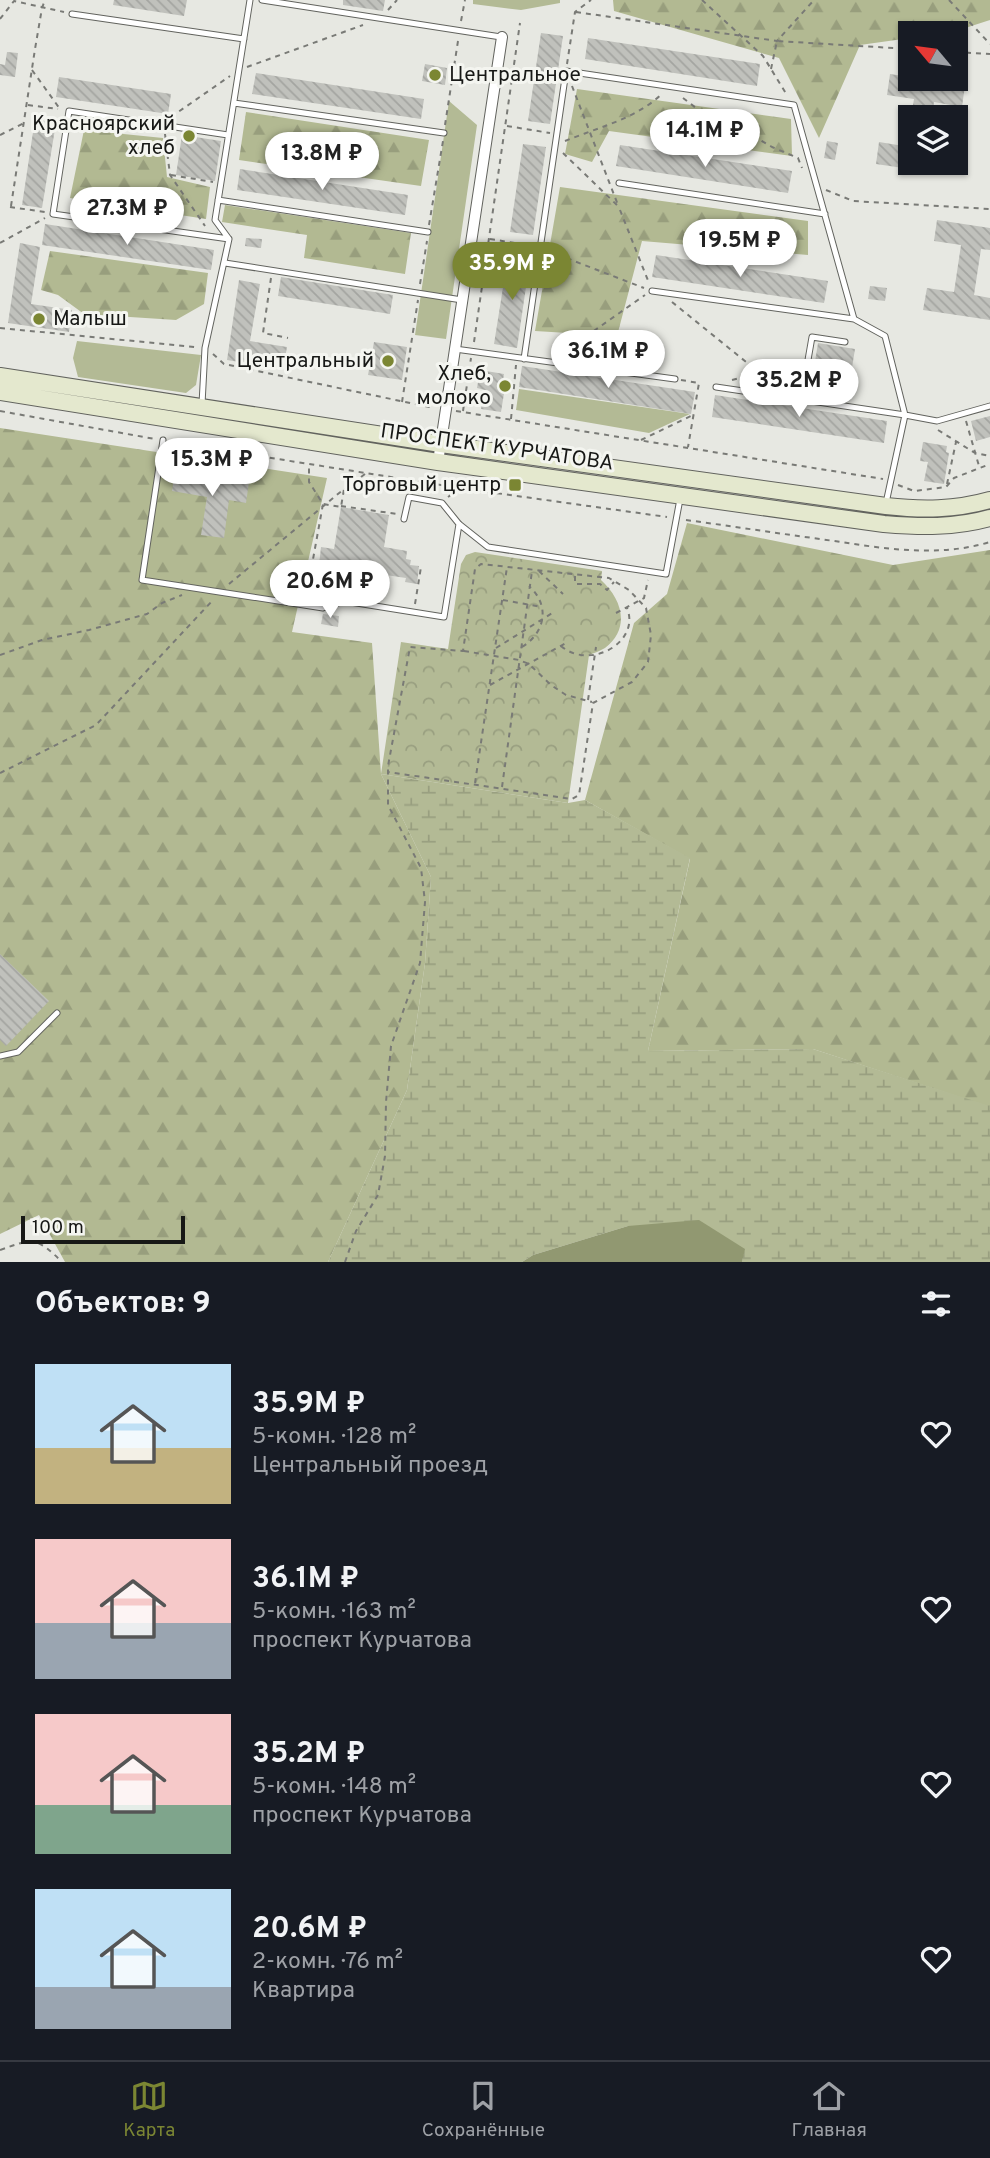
<!DOCTYPE html>
<html lang="ru">
<meta charset="utf-8">
<style>
body{margin:0;font-family:Overpass,sans-serif;background:#242831;color:#f1f3f6;height:100vh;display:flex;flex-direction:column;font-size:26px;white-space:nowrap}
*{box-sizing:border-box;margin:0}
p{font-size:23px;color:#9ea1a6}
.icon{flex:none;width:38px;height:38px;fill:none;stroke:currentColor;stroke-width:2;stroke-linecap:round;stroke-linejoin:round}
.map{position:relative;height:1262px;overflow:hidden}
.panel{display:flex;flex-direction:column;background:#171b24;flex:1}
.panel>*{flex:none}
.needle{width:46px;rotate:299deg}
.buttons{position:absolute;left:898px;top:21px;display:grid;gap:14px}
.buttons a{display:grid;place-items:center;width:70px;height:70px;border-radius:0px;background:#171b24;box-shadow:0 2px 5px #0004;font-size:35px}
.scale{position:absolute;left:21px;bottom:18px;width:164px;box-sizing:border-box;padding-left:7px;border:4px solid #171816;border-top:0;font-size:19px;line-height:24px;white-space:nowrap;color:#171816;-webkit-text-stroke:5px #f4f5f0;paint-order:stroke}
.price{position:absolute;translate:-50% -60px;padding:0 16px;border-radius:24px;background:#fff;color:#222;font-size:23px;line-height:46px;filter:drop-shadow(0 2px 4px #0008)}
.price::after{content:'';position:absolute;left:50%;top:42px;width:21px;height:16px;margin-left:-10px;background:inherit;clip-path:polygon(0 0,100% 0,50% 100%)}
.price.active{background:#7b8633;color:#fff}
ul{padding:0;list-style:none}
li{display:flex;align-items:center;gap:21px;height:175px;padding:0 35px}
li span{display:grid;place-items:center;flex:none;width:196px;height:140px;border-radius:0px;color:#555}
li>.icon{margin-inline-start:auto}
span .icon{width:84px;height:84px;fill:#fffc;stroke-width:1}
li b{font-size:30px}
h2{display:flex;justify-content:space-between;align-items:center;height:84px;padding:0 35px;font-size:30px}
.dock{display:flex;justify-content:space-around;align-items:center;height:98px;border-top:2px solid #363941;background:#171b24;font-size:19px;color:#9ea1a6}
.dock a{display:grid;justify-items:center;gap:4px}
.dock .active{color:#7b8633}
.map>svg:first-child{display:block}
.grass{fill:#b3ba95}
.forest{fill:url(#forest-firs)}
.wetland{fill:url(#wetland-marsh)}
.park{fill:url(#park-crowns)}
.water{fill:#919871}
.building{fill:url(#building-back-hatch)}
.lines{fill:none;stroke-linecap:round;stroke-linejoin:round}
.lane-casing{stroke:#62635e;stroke-width:7}
.street-casing{stroke:#62635e;stroke-width:12}
.secondary-casing{stroke:#62635e;stroke-width:18}
.path{stroke:#797a76;stroke-width:2;stroke-dasharray:5 5;stroke-linecap:butt}
.lane{stroke:#fff;stroke-width:5}
.street{stroke:#fff;stroke-width:10}
.secondary{stroke:#e4e8ce;stroke-width:16}
.poi-dot{fill:#7b8633;stroke:#f4f5f0;stroke-width:2.5}
.labels{text-anchor:middle;dominant-baseline:central;stroke-width:6;stroke-linejoin:round;paint-order:stroke}
.poi-label{font-size:21px;fill:#171816;stroke:#f4f5f0;text-anchor:end}
.street-label{font-size:21px;fill:#171816;stroke:#f4f5f0}
</style>
<div class="map">
<svg width="990" height="1262" viewBox="0 0 990 1262">
<defs>
<pattern id="forest-firs" width="22" height="20" patternUnits="userSpaceOnUse" patternTransform="scale(1.75)"><rect width="22" height="20" fill="#b2b992"/><path d="M5 1l3.5 6h-7zM16 11l3.5 6h-7z" fill="#989e7d"/></pattern>
<pattern id="wetland-marsh" width="20" height="14" patternUnits="userSpaceOnUse" patternTransform="scale(1.75)"><rect width="20" height="14" fill="#b3ba95"/><path d="M1 5h8M5 5V1M11 12h8M15 12V8" fill="none" stroke="#999f80"/></pattern>
<pattern id="park-crowns" width="20" height="18" patternUnits="userSpaceOnUse" patternTransform="scale(1.75)"><rect width="20" height="18" fill="#b3ba95"/><path d="M2 6a3 3 0 1 1 6 0M12 15a3 3 0 1 1 6 0" fill="none" stroke="#999f80"/></pattern>
<pattern id="building-back-hatch" width="6" height="6" patternUnits="userSpaceOnUse" patternTransform="scale(1.75)"><rect width="6" height="6" fill="#c0c1bc"/><path d="M-1 5l2 2M0 0l6 6M5-1l2 2" fill="none" stroke="#a4a5a1"/></pattern>
</defs>
<rect width="100%" height="100%" fill="#e7e8e2"/>
<path class="grass" d="M473 0H560V3L521 10 473 4Z
M449 101 477 125 446 339 415 335Z
M77 341 201 355 196 385 186 393 78 377 73 358Z
M519 389 690 414 649 433 516 410Z"/>
<path class="forest" d="M613 0H990V20L956 31 910 33V38L860 45 819 138 779 58 614 11Z
M577 89 791 119 792 156 609 131 592 162 565 154Z
M246 112 429 140 421 186 239 160Z
M84 130 163 138 167 177 210 187 206 219 70 198Z
M560 187 808 221V255L642 241 617 336 535 331Z
M225 205 411 233 405 274 304 258 307 235 222 222Z
M50 251 208 273 204 304 176 320 84 314 58 295 41 290Z
M0 428 327 478 292 632 372 643 381 774 431 877 425 963 407 1090 328 1262H65L39 1215 0 1234Z
M687 523 893 565 990 550V1107L813 1049 648 1051 690 859 585 800 634 623 667 594Z"/>
<path class="wetland" d="M381 774 568 803 585 800 690 858 648 1051 813 1049 990 1106V1262H742L744 1249 628 1226 533 1255 522 1262H328L407 1090 425 963 431 877Z"/>
<path class="park" d="M475 552 602 571 601 580C622 599 631 628 605 648 600 651 594 653 589 655L568 803 381 774 401 642 448 649 461 564 466 555Z"/>
<path class="water" d="M699 1220 745 1249 742 1262H522L533 1255 628 1226Z"/>
<path class="building" d="M114 0H187L184 16 113 5Z
M343 0H385L383 11 343 5Z
M541 33 563 36 550 124 528 121Z
M588 38 760 64 757 86 585 59Z
M7 52 18 53 15 77 0 75V64L5 65Z
M425 64 447 68 445 85 422 81Z
M256 73 424 99 421 119 252 94Z
M890 74 910 77V79L965 85 962 107 934 102 932 117H911L914 99 887 95Z
M59 77 171 94 168 114 56 97Z
M35 119 56 123 42 208 22 205Z
M182 135 221 141 215 181 176 175Z
M827 141 838 143 835 160 824 158Z
M879 142 910 147V163H953L951 175 876 164Z
M523 144 546 147 533 235 510 232Z
M620 145 792 171 788 193 616 166Z
M240 169 408 195 405 215 237 190Z
M937 220 990 228V250L981 249 974 295 990 298V320L923 310 927 288 954 292 961 245 934 241Z
M45 224 214 250 211 270 42 245Z
M246 238 262 239 261 248 245 246Z
M20 243 40 247 31 304 72 310 69 332 8 323Z
M656 255 828 281 824 303 652 277Z
M508 256 530 260 517 348 494 344Z
M281 277 393 295 390 314 278 296Z
M239 280 260 284 250 341 287 347 283 369 227 360Z
M870 286 887 288 885 301 868 299Z
M374 342 407 347 402 380 368 375Z
M818 343 855 349 850 380 813 374Z
M522 366 695 392 691 414 519 387Z
M480 370 504 374 503 380 506 381 501 412 481 409 485 390 477 388Z
M715 395 887 421 884 443 712 417Z
M990 416V437L976 441 971 421Z
M923 442 947 446 946 452 949 453 944 484 924 481 928 462 920 461Z
M175 471 249 482 246 503 229 500 224 538 201 535 207 497 172 491Z
M341 507 389 515 384 547 407 551 406 559 411 560 410 565 419 566 417 584 405 582 406 578 359 571 356 591 353 595 350 597 340 593 338 589 341 568 319 565 321 547 334 549Z
M323 614 339 616 338 627 321 624Z
M0 954 49 1001 6 1046 0 1040Z"/>
<g class="lines">
<g class="lane-casing">
<path id="lane" d="M262 0 501 37
M72 14 244 39
M234 103 444 133
M228 135 69 111 53 214 229 239
M619 183 825 214
M218 200 428 232
M225 263 462 300
M652 291 854 319
M455 349 675 379
M524 359 566 71 794 105 854 319 885 336 905 415 937 421 990 406
M716 387 905 415 886 503
M801 400 812 337 845 342
M202 404 205 348 229 239 215 220 250 0
M163 440 142 580 323 608 344 601 444 617 459 524
M404 519 409 497 442 503 459 524 488 547 666 574 680 499
M0 1056 18 1052 57 1013"/>
</g>
<g class="street-casing">
<path id="street" d="M438 462 502 37"/>
</g>
<g class="secondary-casing">
<path id="secondary" d="M0 376 441 444 886 506C922 510 955 510 990 500
M0 392 438 462 884 524C920 527 955 528 990 518"/>
</g>
<path class="path" d="M702 0 763 56 787 95
M949 0 990 44
M388 10 397 0
M576 12 777 41 814 0
M0 19 14 1 64 12
M461 21 465 0
M956 52 990 54
M567 64 575 12 591 0
M247 67 363 25
M771 69 777 41 910 49
M32 70 60 109
M572 86 618 205
M683 98 700 111 735 125 772 147 798 158 802 168
M28 105 58 109
M171 117 230 76
M445 125 458 41
M507 126 550 133
M165 134 170 175 205 226
M0 135 24 123
M565 141C599 127 636 119 663 93
M563 153 620 208
M171 175 213 182
M826 190 853 201 990 209
M11 206 35 49 42 8 45 0
M10 207 45 212
M620 210 649 283
M429 225 443 141
M490 239 533 246
M0 243 45 218
M548 251 644 288
M271 278 263 333 288 338
M420 284 427 241
M672 302 777 387
M0 328 195 347
M474 342 520 23
M213 354 224 364 434 408
M561 354 645 295
M681 380 699 383 688 447
M732 380 798 364
M402 402 418 300
M0 411 155 439
M456 411 883 479
M463 411 471 358
M511 419 516 365
M966 421 979 466
M938 430 975 453 990 456
M641 440 693 415
M171 442 460 488 667 517
M947 484 956 442
M898 485 914 491 946 487 954 478 990 464
M345 489 365 474
M448 497 458 490
M341 506 397 514
M686 520C731 526 775 533 820 539 877 547 933 559 990 542
M313 566 340 570
M539 571 563 594
M575 576V584H600L607 590 614 582
M229 584 344 489 341 507 323 504
M306 598 323 504 309 482V465
M503 600 542 607
M415 604 421 567
M616 613 644 598 648 580
M561 646C590 671 641 642 627 608
M522 647C546 632 550 605 529 586
M496 648 554 612
M464 651 519 660 529 664 551 685 566 695 592 702
M0 655 42 640 89 630 147 614 162 603 182 595
M490 685 566 643
M588 700 596 647
M0 773 96 725 213 600
M475 783 507 567
M502 787 532 571
M0 1250C33 1238 37 1237 62 1262
M345 1262 356 1231 378 1195 385 1156 386 1102 391 1046 420 963 425 902 421 868 388 805V766L410 647 463 651 475 569 481 564 609 578 629 590 646 608 651 635 648 662 632 682 593 703 579 795 572 799 388 772"/>
<use href="#lane" class="lane"/>
<use href="#street" class="street"/>
<use href="#secondary" class="secondary"/>
</g>
<g class="poi-dot">
<circle cx="435" cy="75" r="7"/>
<circle cx="189" cy="136" r="7"/>
<circle cx="39" cy="319" r="7"/>
<circle cx="388" cy="361" r="7"/>
<circle cx="505" cy="386" r="7"/>
<rect x="508" y="478" width="14" height="14" rx="3.5"/>
</g>
<g class="labels">
<g class="poi-label">
<text x="449" y="75" text-anchor="start">Центральное</text>
<text x="175" y="124">Красноярский<tspan x="175" dy="24">хлеб</tspan></text>
<text x="53" y="319" text-anchor="start">Малыш</text>
<text x="374" y="361">Центральный</text>
<text x="491" y="374">Хлеб,<tspan x="491" dy="24">молоко</tspan></text>
<text x="501" y="485">Торговый центр</text>
</g>
<g class="street-label">
<text transform="translate(497 448) rotate(8)">ПРОСПЕКТ КУРЧАТОВА</text>
</g>
</g>
</svg>
<div class="buttons">
<a><svg class="needle" viewBox="-14 -14 28 28"><path d="M0-13l5 13h-10z" fill="#e53935"/><path d="M0 13l5-13h-10z" fill="#9ea1a6"/></svg></a>
<a><svg class="icon" aria-label="layers" viewBox="0 0 24 24"><path d="M12 4l9 5-9 5-9-5zM3 14l9 5 9-5"/></svg></a>
</div>
<div class="scale">100 m</div>
<b class="price" style="left:705px;top:169px">14.1M ₽</b>
<b class="price" style="left:322px;top:192px">13.8M ₽</b>
<b class="price" style="left:127px;top:247px">27.3M ₽</b>
<b class="price" style="left:740px;top:279px">19.5M ₽</b>
<b class="price active" style="left:512px;top:302px">35.9M ₽</b>
<b class="price" style="left:608px;top:390px">36.1M ₽</b>
<b class="price" style="left:799px;top:419px">35.2M ₽</b>
<b class="price" style="left:212px;top:498px">15.3M ₽</b>
<b class="price" style="left:330px;top:620px">20.6M ₽</b>
</div>
<section class="panel">
<h2>Объектов: 9<svg class="icon" aria-label="filters" viewBox="0 0 24 24"><path d="M4 7h16M4 17h16"/><circle cx="9" cy="7" r="2"/><circle cx="15" cy="17" r="2"/></svg></h2>
<ul>
<li><span style="background:linear-gradient(#bfe0f5 60%,#c2b280 0)"><svg class="icon" aria-label="home" viewBox="0 0 24 24"><path d="M3 11l9-7 9 7M6 9v11h12V9"/></svg></span><div><b>35.9M ₽</b><p>5-комн. · 128 m²</p><p>Центральный проезд</p></div><svg class="icon" aria-label="heart" viewBox="0 0 24 24"><path d="M12 20l-8-8c-3-5 5-10 8-4 3-6 11-1 8 4z"/></svg></li>
<li><span style="background:linear-gradient(#f6c9c9 60%,#9aa5b1 0)"><svg class="icon" aria-label="home" viewBox="0 0 24 24"><path d="M3 11l9-7 9 7M6 9v11h12V9"/></svg></span><div><b>36.1M ₽</b><p>5-комн. · 163 m²</p><p>проспект Курчатова</p></div><svg class="icon" aria-label="heart" viewBox="0 0 24 24"><path d="M12 20l-8-8c-3-5 5-10 8-4 3-6 11-1 8 4z"/></svg></li>
<li><span style="background:linear-gradient(#f6c9c9 65%,#7fa58c 0)"><svg class="icon" aria-label="home" viewBox="0 0 24 24"><path d="M3 11l9-7 9 7M6 9v11h12V9"/></svg></span><div><b>35.2M ₽</b><p>5-комн. · 148 m²</p><p>проспект Курчатова</p></div><svg class="icon" aria-label="heart" viewBox="0 0 24 24"><path d="M12 20l-8-8c-3-5 5-10 8-4 3-6 11-1 8 4z"/></svg></li>
<li><span style="background:linear-gradient(#bfe0f5 70%,#9aa5b1 0)"><svg class="icon" aria-label="home" viewBox="0 0 24 24"><path d="M3 11l9-7 9 7M6 9v11h12V9"/></svg></span><div><b>20.6M ₽</b><p>2-комн. · 76 m²</p><p>Квартира</p></div><svg class="icon" aria-label="heart" viewBox="0 0 24 24"><path d="M12 20l-8-8c-3-5 5-10 8-4 3-6 11-1 8 4z"/></svg></li>
</ul>
</section>
<nav class="dock">
<a class="active"><svg class="icon" aria-label="map" viewBox="0 0 24 24"><path d="M3 6l6-2 6 2 6-2v14l-6 2-6-2-6 2zM9 4v14M15 6v14"/></svg>Карта</a>
<a><svg class="icon" aria-label="saved" viewBox="0 0 24 24"><path d="M7 4h10v16l-5-4-5 4z"/></svg>Сохранённые</a>
<a><svg class="icon" aria-label="home" viewBox="0 0 24 24"><path d="M3 11l9-7 9 7M6 9v11h12V9"/></svg>Главная</a>
</nav>
